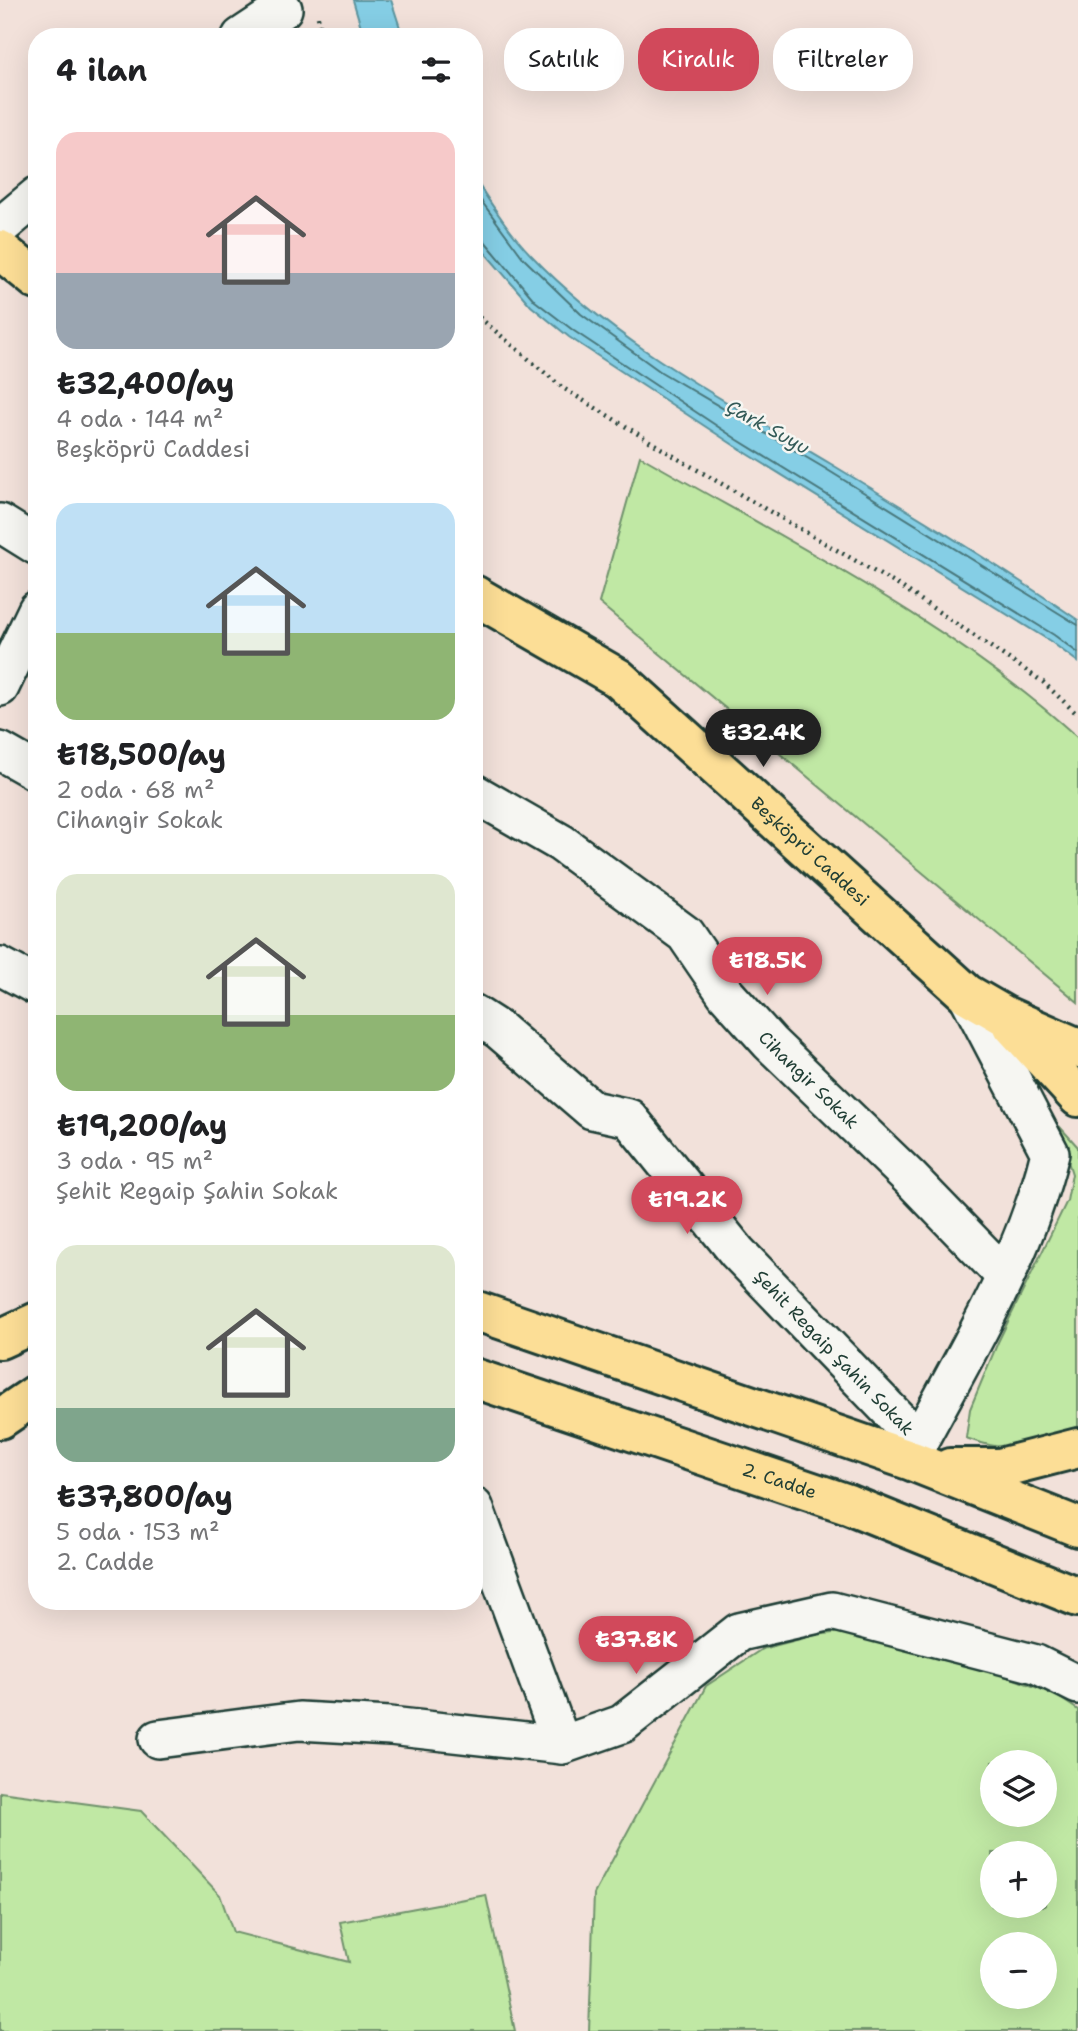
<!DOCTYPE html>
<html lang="tr">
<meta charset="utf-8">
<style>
body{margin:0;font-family:"Shantell Sans",sans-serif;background:#f2f2f2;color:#202124;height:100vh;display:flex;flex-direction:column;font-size:26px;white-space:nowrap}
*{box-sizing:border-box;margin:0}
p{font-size:23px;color:#757577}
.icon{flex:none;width:38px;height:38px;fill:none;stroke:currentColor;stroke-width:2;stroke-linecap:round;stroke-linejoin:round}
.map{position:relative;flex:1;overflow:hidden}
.sheet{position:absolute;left:28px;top:28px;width:455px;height:1582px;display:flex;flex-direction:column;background:#fff;border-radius:28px;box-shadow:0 7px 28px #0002}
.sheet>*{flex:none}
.top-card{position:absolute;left:504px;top:28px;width:469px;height:63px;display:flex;gap:14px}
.buttons{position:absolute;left:980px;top:1750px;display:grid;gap:14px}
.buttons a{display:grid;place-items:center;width:77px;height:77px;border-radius:50%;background:#fff;box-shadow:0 7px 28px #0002;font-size:35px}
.price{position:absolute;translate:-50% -60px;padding:0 16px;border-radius:24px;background:#d1495b;color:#fff;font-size:23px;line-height:46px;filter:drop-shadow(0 2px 4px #0008)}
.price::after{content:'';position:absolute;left:50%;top:42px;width:21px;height:16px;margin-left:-10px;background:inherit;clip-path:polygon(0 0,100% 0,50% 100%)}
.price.selected{background:#222;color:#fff}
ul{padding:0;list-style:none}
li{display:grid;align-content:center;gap:14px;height:371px;padding:0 28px}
li span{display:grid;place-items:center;height:217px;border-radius:21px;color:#555}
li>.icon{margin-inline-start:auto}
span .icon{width:126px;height:126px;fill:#fffc;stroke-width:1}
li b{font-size:30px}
h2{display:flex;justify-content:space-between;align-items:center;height:84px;padding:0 28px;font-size:30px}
.tag{padding:0 24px;border-radius:28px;background:#fff;box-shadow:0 7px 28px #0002;font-size:24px;line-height:63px}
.tag.selected{background:#d1495b;color:#fff}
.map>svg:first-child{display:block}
.green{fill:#c0e8a4;stroke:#70926c;stroke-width:2;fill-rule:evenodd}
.water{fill:#85cee5;stroke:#5c949e;stroke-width:2}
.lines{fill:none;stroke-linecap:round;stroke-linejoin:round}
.shore{stroke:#48777b;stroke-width:2}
.minor-casing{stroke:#1f3d34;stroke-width:42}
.major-casing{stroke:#1f3d34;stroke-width:44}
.path{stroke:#1f3d34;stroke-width:4.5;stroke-dasharray:2 5;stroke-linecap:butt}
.minor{stroke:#f6f6f2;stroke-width:37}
.major{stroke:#fcde96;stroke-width:38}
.labels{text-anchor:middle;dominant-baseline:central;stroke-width:5;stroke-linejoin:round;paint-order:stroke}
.street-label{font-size:18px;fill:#1f3d34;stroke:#f6f6f2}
.water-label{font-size:19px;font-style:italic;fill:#335a57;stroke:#f6f6f2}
</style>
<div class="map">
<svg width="1078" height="2031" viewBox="0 0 1078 2031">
<rect width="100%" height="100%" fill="#f2e1da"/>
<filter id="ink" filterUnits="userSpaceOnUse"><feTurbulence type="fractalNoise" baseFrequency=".0143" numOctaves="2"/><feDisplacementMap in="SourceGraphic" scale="14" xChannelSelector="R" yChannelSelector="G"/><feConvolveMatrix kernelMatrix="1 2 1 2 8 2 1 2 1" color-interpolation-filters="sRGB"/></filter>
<g filter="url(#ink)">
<path class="green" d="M640 456C789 542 950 621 1078 738V1002L599 603Z
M1060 1127 1078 1147V1432C1031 1447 1014 1456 966 1438L970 1409 998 1342 1067 1201 1072 1174 1058 1130Z
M878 1628 1054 1694 1078 1710V2031H589L594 1894 706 1686 762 1649 815 1635ZM992 1762H1045V1815H992ZM992 1853H1045V1906H992ZM992 1944H1045V1997H992Z
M0 1792 141 1811 220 1895 233 1932 349 1962 340 1922 486 1895 515 2031H0Z"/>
<path class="water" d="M353 0H391L403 37H364Z
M474 178C492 205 509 232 531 255 617 345 726 401 831 464 914 514 998 565 1078 620V662L1050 641 735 446 569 337 531 306 474 240Z"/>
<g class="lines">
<path class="shore" d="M474 191 524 259 581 314 618 341 661 372 826 469 1078 625
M474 236 483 239 535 301 574 331 738 440 1054 635 1078 653"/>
<g class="minor-casing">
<g id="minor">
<path d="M241 37 283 9"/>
<path d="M0 227 37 196"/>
<path d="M0 523 37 546"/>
<path d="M0 687 37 610"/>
<path d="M0 751 37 772"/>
<path id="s1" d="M474 793 561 843 685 934 726 994 770 1043 910 1178 1004 1275"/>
<path d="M0 966 37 986"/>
<path id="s2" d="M474 1014 499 1030 592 1110 629 1118 737 1252 919 1441"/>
<path d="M912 1461 919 1441C968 1350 1025 1256 1050 1153L967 994"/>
<path d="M474 1507 562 1745"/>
<path d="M158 1739 299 1721 390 1726 562 1745 622 1724 739 1632 832 1611 1036 1664 1078 1685"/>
</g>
</g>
<g class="major-casing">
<g id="major">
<path d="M0 250 37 280"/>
<path id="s3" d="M474 595 618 678 967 994 1005 1016 1078 1048"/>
<path d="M1013 1026 1078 1097"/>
<path d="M474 1310 912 1461 1078 1527"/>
<path d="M0 1339 37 1322"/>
<path id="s4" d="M474 1378 848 1504 1078 1597"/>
<path d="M0 1419 37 1394"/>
<path d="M950 1468H1000L1078 1448"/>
</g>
</g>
<path class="path" d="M318 17 323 37
M474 313 563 388 682 461 903 588 1043 682 1078 715"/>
<use href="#minor" class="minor"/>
<use href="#major" class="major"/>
</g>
</g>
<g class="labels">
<g class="street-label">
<text stroke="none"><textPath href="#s3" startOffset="425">Beşköprü Caddesi</textPath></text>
<text stroke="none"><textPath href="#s1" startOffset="446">Cihangir Sokak</textPath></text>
<text stroke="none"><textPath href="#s2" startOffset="502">Şehit Regaip Şahin Sokak</textPath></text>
<text stroke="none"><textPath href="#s4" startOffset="322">2. Cadde</textPath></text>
</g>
<g class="water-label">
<text transform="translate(768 427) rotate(29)">Çark Suyu</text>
</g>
</g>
</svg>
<div class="buttons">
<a><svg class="icon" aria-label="layers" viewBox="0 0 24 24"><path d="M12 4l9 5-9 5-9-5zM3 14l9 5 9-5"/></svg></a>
<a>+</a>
<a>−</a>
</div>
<b class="price selected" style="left:763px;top:769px">₺32.4K</b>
<b class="price" style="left:767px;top:997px">₺18.5K</b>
<b class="price" style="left:687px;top:1236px">₺19.2K</b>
<b class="price" style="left:636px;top:1676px">₺37.8K</b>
<div class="top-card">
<a class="tag">Satılık</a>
<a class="tag selected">Kiralık</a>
<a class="tag">Filtreler</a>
</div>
<section class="sheet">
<h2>4 ilan<svg class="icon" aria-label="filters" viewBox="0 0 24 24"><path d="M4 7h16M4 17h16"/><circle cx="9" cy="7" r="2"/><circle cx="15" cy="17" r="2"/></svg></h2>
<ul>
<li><span style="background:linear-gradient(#f6c9c9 65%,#9aa5b1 0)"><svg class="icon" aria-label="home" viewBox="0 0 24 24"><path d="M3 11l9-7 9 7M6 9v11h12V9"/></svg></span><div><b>₺32,400/ay</b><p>4 oda · 144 m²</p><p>Beşköprü Caddesi</p></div></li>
<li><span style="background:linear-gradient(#bfe0f5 60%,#8fb573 0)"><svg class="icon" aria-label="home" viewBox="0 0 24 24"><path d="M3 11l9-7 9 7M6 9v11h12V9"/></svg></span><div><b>₺18,500/ay</b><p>2 oda · 68 m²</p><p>Cihangir Sokak</p></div></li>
<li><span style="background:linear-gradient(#dfe7d0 65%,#8fb573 0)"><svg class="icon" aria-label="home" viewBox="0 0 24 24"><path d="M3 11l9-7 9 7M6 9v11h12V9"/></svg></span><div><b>₺19,200/ay</b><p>3 oda · 95 m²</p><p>Şehit Regaip Şahin Sokak</p></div></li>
<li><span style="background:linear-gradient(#dfe7d0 75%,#7fa58c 0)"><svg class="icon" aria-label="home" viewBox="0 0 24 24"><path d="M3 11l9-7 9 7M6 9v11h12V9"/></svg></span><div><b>₺37,800/ay</b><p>5 oda · 153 m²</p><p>2. Cadde</p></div></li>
</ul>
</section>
</div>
